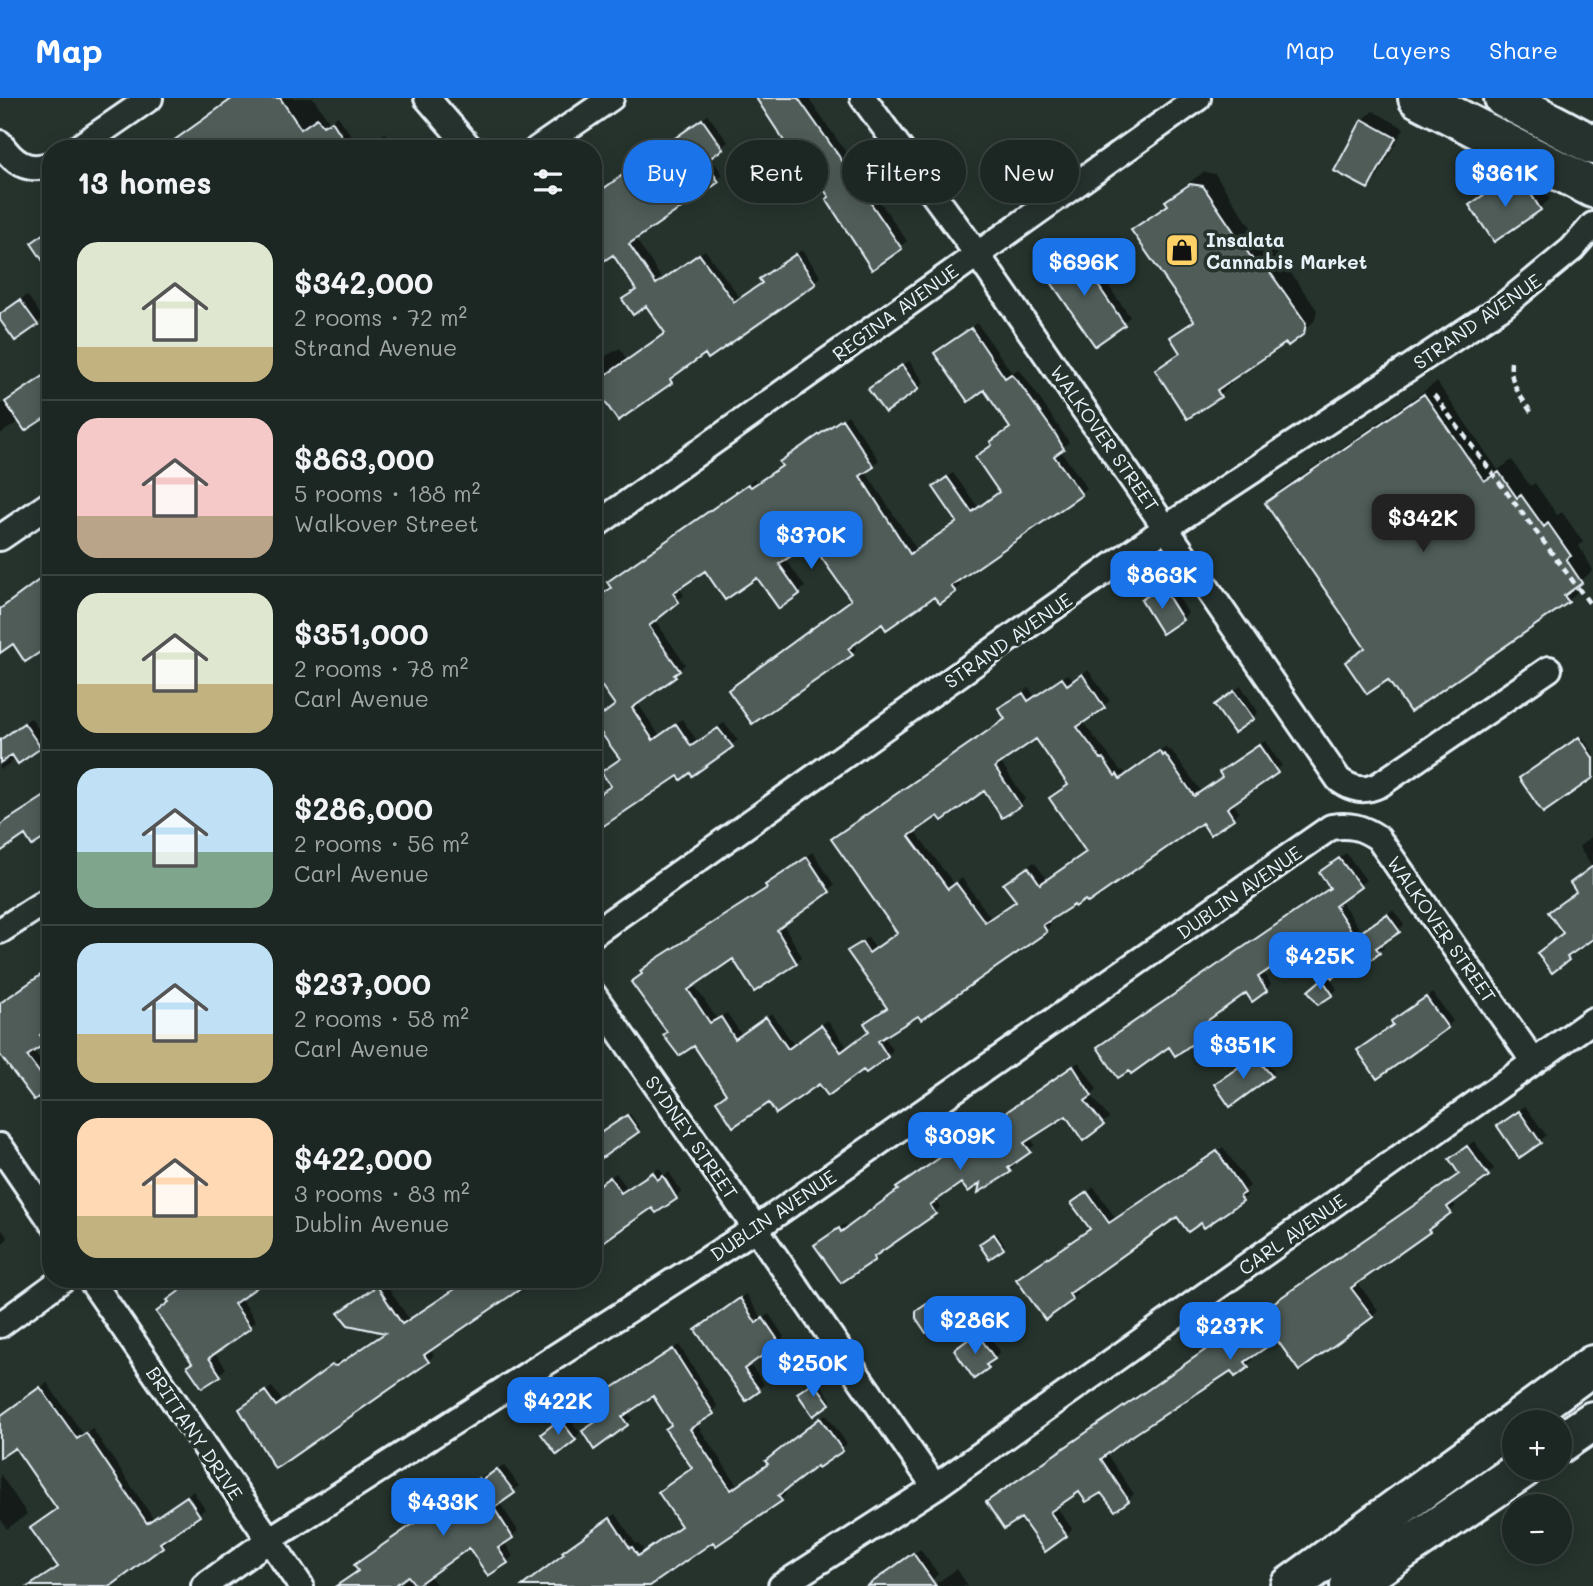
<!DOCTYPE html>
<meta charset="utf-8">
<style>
body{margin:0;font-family:Mali,sans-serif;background:#252e2a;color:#f1f3f6;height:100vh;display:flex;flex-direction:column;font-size:26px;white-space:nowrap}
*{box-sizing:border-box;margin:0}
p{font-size:23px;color:#a0a5a5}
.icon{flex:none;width:38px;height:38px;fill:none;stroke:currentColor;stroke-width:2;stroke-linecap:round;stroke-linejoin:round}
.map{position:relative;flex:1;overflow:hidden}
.sheet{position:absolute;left:42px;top:42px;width:560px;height:1148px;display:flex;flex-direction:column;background:#1c2622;border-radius:28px;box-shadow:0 4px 18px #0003,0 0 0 2px #3a4340}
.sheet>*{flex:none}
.top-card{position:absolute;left:623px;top:42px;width:665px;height:63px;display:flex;gap:14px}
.fabs{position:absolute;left:1502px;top:1312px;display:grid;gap:14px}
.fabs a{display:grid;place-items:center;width:70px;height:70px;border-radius:50%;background:#1c2622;box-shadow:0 4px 18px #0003,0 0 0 2px #3a4340;font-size:35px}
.price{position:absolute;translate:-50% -60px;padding:0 16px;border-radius:14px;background:#1a73e8;color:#fff;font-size:23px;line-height:46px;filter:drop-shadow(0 2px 4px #0008)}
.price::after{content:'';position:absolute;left:50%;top:42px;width:21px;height:16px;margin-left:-10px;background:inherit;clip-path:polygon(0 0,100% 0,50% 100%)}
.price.active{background:#222;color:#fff}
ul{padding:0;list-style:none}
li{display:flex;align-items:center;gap:21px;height:175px;padding:0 35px}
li+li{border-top:2px solid #3a4340}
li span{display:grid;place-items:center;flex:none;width:196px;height:140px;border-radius:21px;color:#555}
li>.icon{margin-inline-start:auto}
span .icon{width:84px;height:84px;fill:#fffc;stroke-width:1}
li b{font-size:30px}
h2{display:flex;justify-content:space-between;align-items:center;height:84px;padding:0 35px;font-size:30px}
.tag{padding:0 24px;border-radius:32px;background:#1c2622;box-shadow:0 4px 18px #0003,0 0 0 2px #3a4340;font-size:24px;line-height:63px}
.tag.active{background:#1a73e8;color:#fff}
header{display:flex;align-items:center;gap:42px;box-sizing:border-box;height:98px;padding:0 35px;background:#1a73e8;color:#fff}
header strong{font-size:33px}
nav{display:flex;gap:38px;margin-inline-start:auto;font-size:24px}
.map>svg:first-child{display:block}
.shadow{fill:#0007;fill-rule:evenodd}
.building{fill:#505c59;stroke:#e8f1f8;stroke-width:2;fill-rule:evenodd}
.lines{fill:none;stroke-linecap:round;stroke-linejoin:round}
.minor-casing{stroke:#e8f1f8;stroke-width:30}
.primary-casing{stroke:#e8f1f8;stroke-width:44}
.trunk-casing{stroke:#e8f1f8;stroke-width:44}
.path{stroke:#e8f1f8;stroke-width:4.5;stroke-dasharray:7 5;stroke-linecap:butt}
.minor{stroke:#26332d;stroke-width:24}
.primary{stroke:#26332d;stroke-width:38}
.trunk{stroke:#26332d;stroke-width:38}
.labels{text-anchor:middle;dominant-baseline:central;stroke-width:7;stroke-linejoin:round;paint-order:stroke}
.poi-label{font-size:19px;font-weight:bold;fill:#e8f1f8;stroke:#26332d;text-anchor:start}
.street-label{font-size:19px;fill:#e8f1f8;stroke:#26332d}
</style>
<header>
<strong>Map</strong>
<nav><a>Map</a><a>Layers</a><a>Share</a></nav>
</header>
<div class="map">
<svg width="1593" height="1488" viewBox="0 0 1593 1488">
<rect width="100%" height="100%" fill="#26332d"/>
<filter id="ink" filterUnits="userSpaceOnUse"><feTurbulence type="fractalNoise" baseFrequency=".0143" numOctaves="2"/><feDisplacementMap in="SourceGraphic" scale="14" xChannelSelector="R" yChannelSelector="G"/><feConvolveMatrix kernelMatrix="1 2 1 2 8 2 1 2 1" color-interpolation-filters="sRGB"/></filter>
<g filter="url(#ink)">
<path class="shadow" d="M233 0H313L330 24 338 18 360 51H285Z
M758 0H808L862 77 863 76 875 92 873 94 907 143 873 169 831 98Z
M1373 13 1404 30 1377 80 1368 89 1363 22Z
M708 17 728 44 710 58 723 77 635 140 662 181 705 152 740 200 763 184 767 176 802 152 821 179 709 258 705 253 675 275 677 278 671 283 619 321 593 284V264L594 265 620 250 626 261 666 234 646 206 624 201 637 191 613 155 593 168V97Z
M385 35 396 51H361Z
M1517 73 1538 84 1550 101 1540 110 1495 141 1471 107 1481 97Z
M1204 74 1215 76 1267 153 1276 154 1317 212 1315 222 1302 235 1286 242 1229 281 1232 285 1220 297 1157 272 1181 252 1172 239 1194 220 1134 133 1146 120 1169 105 1168 103 1180 91Z
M1081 148 1130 219 1095 246 1046 174Z
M27 197 43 220 37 226 0 219 5 212Z
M977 225 1012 275 1018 271 1023 276 1069 344 1060 352 1087 390 957 482 961 487 940 504 934 496 882 524 854 545 857 550 852 556 753 624 852 502 811 442 785 460 805 489 799 495 758 478 706 470 678 489 684 497 655 522 685 566 675 578 637 604 659 637 682 621 697 643 724 625 738 642 693 676 691 673 678 676 593 734V700L612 687 603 674 622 660 595 623 617 606 593 502 612 489 609 484 615 478 754 381 757 385 783 367 787 359 848 317 879 362 865 373 917 452 958 423 941 384 953 375 978 409 1001 394 977 359 994 346 992 344 998 338 1012 329 984 290 942 249Z
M51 263V314L20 323 0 336V307L47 275 44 270Z
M909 263 924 284 918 290 877 285Z
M1437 284 1498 372 1512 362 1530 388 1535 385 1557 417 1562 414 1583 444 1579 448 1593 472 1578 486 1581 490 1568 503 1389 579 1347 564 1365 547 1267 405 1280 392Z
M1162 488 1165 493 1172 489 1188 515 1182 521 1143 503Z
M1088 572 1110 603 1082 623 1121 673 1123 672 1126 677 1165 649 1169 653 1171 652 1201 693 1223 678 1227 669 1265 643 1282 668 1232 704 1239 714 1211 734 1202 722 1048 822 1051 827 1046 833 883 937 893 952 887 958 864 969 769 1002 718 1003 727 995 694 946 668 934 644 875 664 856 768 788 767 787 772 781 813 754 834 787 783 826 802 859 796 864 733 859 694 887 717 921 727 915 741 936 772 915 794 947 827 922 847 949 871 932 866 925 888 909 849 853 868 839 875 850 898 834 834 742 1007 620 1001 610 1006 605 1029 590 1035 599 1068 576 1073 582ZM1036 639 1069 686 1052 700 1087 753 1047 781 1034 764 1011 780 1017 802 991 820 962 780 954 786 914 732 938 715 984 691 1020 707 1025 701 1000 663Z
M1241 588 1258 614 1252 620 1223 601Z
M31 620 46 643 18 664 16 661 0 672V641Z
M1582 638 1593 654V678H1524Z
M51 663V689L40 672Z
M51 693V734L25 735 0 753V722L2 725Z
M1593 737V839L1573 853 1574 855 1568 861 1552 872 1577 793 1592 769 1579 749Z
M1346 755 1366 782 1340 802 1361 833 1393 812 1404 827 1381 844 1384 849 1379 854 1353 863 1330 880 1337 891 1332 896 1318 905 1311 893 1330 875 1316 857 1286 858 1263 874 1271 886 1266 892 1246 893 1208 920 1213 928 1208 933 1170 947 1099 949 1332 789 1327 769Z
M51 870V927L45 931 51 938 33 952 51 977V988L35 1000 3 959 0 961V905Z
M1433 895 1453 923 1447 929 1365 946 1395 926 1399 918Z
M1258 957 1274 974 1230 1007 1219 984Z
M1079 964 1097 991 1091 997 1109 1020 1083 1041 1066 1015 1030 1039 1035 1047 1013 1064 1015 1067 1010 1073 983 1082H962L935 1101 940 1109 935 1115 874 1160 822 1142 845 1126 847 1129 899 1091 904 1085Z
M1525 1008 1546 1037 1540 1043 1506 1022Z
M630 1016 640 1030 638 1033 593 1041Z
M593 1019 601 1029 593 1036Z
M1474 1043 1494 1071 1452 1103 1456 1108 1428 1133 1357 1184 1378 1212 1372 1218 1278 1240 1251 1258 1253 1262 1247 1268 1231 1270 1106 1355 1134 1396 1128 1402 1101 1393 1080 1392 1056 1408 1072 1431 1066 1437 1021 1417 1461 1075 1451 1061Z
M1223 1049 1250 1088 1245 1092 1248 1096 1242 1102 1201 1123 1178 1117 1074 1190 1078 1195 1072 1201 1024 1176 1091 1130 1074 1105 1094 1089 1116 1121Z
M659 1070 664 1077 669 1074 682 1094 656 1112 653 1107 593 1152V1091L616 1075 628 1091Z
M0 1129 8 1140 0 1148Z
M997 1135 1005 1147 989 1159 983 1144Z
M197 1181 240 1199 256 1223 214 1254 226 1270 220 1276 194 1264 158 1214 175 1196Z
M469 1181H540L519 1195 517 1192 429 1251 434 1257 428 1263 276 1368 241 1311 272 1289 283 1304 339 1262 343 1264 387 1234 346 1210 384 1184 409 1221Z
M746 1196 762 1221 769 1216 784 1239 749 1265 764 1286 758 1292 702 1227Z
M930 1205 942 1222 926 1233 915 1215Z
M984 1231 1000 1253 988 1269 962 1246Z
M679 1247 718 1309 696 1325 737 1387 769 1365 773 1358 826 1316 847 1346 783 1392 786 1396 781 1402 714 1442 647 1488H532L566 1456 564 1454 570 1448 616 1416 636 1446 638 1445 644 1453 683 1427 660 1394 694 1369 673 1326 653 1296 627 1313 632 1320 627 1326 585 1333 604 1318 594 1303 600 1298Z
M817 1282 831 1302 829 1305 802 1293Z
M47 1285 84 1337 92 1330 153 1420 193 1393 205 1411 166 1439 168 1442 162 1447 107 1488H28L59 1467 33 1430 59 1410 15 1348 0 1358V1317Z
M567 1317 580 1335 574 1341 549 1330Z
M504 1367 519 1388 499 1404 518 1433 504 1444 513 1458 507 1464 470 1448 429 1477 437 1488H406L401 1481 391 1488H352L347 1482 359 1472 362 1462 486 1376 488 1379Z
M0 1376 27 1416 7 1431 0 1420Z
M920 1451 938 1476 932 1482 922 1488H883L884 1476Z
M957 1471 968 1488H934L938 1484Z"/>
<path class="building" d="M233 0H280L301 31 317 20 323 28 332 23 350 51H162Z
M756 0H798L855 81 856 80 870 99 868 101 902 151 872 172 826 101 829 99 800 57 795 60Z
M702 21 723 51 705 64 719 84 629 146 656 186 699 156 734 204 762 185 759 181 796 156 816 186 708 261 705 256 670 281 672 285 618 323 593 286 665 235 646 208 633 217 622 201 636 192 613 157 593 170V98Z
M1362 21 1396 40 1368 91 1334 73Z
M1507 81 1529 93 1541 112 1494 144 1469 107Z
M1190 86 1203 88 1255 165 1264 166 1306 225 1304 236 1288 248 1286 245 1217 292 1221 299 1187 321 1155 272 1180 255 1170 239 1194 223 1131 132 1168 107 1165 103Z
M51 131V175L31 145Z
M1074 152 1125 227 1095 248 1044 174Z
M20 202 38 227 15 243 0 222V216Z
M971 230 1005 280 1011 276 1017 282 1056 337 1064 351 1054 358 1082 397 951 488 956 494 940 506 934 499 886 532 882 526 848 551 853 557 752 626 728 592 851 502 811 445 779 466 800 496 779 511 757 480 725 502 705 473 673 495 679 504 649 528 680 573 674 577 676 579 632 610 653 642 676 626 691 648 718 630 733 649 692 678 690 675 681 682 678 678 593 735V700L611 688 601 674 620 661 593 624 615 607 593 576V502L611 490 607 484 748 386 751 389 782 368 779 364 842 321 874 369 860 378 910 456 957 424 933 389 947 379 972 414 999 394 975 359 992 347 990 344 1010 330 984 292 968 304 934 255Z
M902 267 919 291 885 315 868 291Z
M51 273V316L25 333 5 304Z
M1424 296 1484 383 1499 374 1517 400 1521 397 1544 429 1548 425 1571 458 1566 461 1582 485 1564 498 1569 504 1410 614 1388 582 1367 596 1345 564 1365 550 1265 405Z
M51 473V547L25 564 13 546 0 555V511Z
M1155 493 1158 498 1165 493 1183 522 1162 536 1141 502Z
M1082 576 1105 610 1077 629 1101 661 1103 660 1115 678 1117 676 1120 681 1159 653 1163 658 1165 656 1194 698 1222 679 1219 674 1259 647 1278 675 1227 710 1234 721 1210 737 1202 725 1088 805 1085 802 1075 809 1074 807 1043 827 1047 834 921 922 918 918 878 943 888 959 866 975 863 972 828 998 819 986 776 1016 769 1005 733 1029 716 1003 726 996 694 948 679 958 663 937 667 934 631 884 642 876 640 873 656 861 767 790 765 787 807 759 830 794 777 832 797 866 754 894 733 861 688 892 710 925 721 919 735 941 766 919 788 951 821 927 841 954 869 933 864 925 887 910 847 853 862 844 869 855 897 835 831 741 1005 621 998 610 1023 595 1028 603 1062 580 1067 587ZM1036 641 1068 687 1049 700 1086 754 1040 786 1028 769 1003 786 1016 803 985 824 956 785 948 791 909 738 938 718 942 723 984 693 1002 720 1021 708 995 669Z
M1234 593 1254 621 1234 635 1214 607Z
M24 625 41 650 18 666 12 657 0 665V642Z
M1579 639 1593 660V680L1543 715 1519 680Z
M51 694V736L32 748 25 737 0 754V727Z
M1339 760 1361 789 1335 808 1355 838 1387 816 1400 834 1376 850 1380 855 1357 873 1353 866 1332 880 1315 859 1295 874 1286 860 1258 879 1267 893 1252 904 1246 895 1203 926 1209 934 1175 958 1169 949 1131 976 1129 973 1118 980 1097 949 1330 790 1319 774Z
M1593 768V841L1567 859 1569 862 1552 875 1537 855 1563 835 1548 814 1576 794 1570 785Z
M51 870V929L40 937 46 945 27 958 51 990 34 1002 0 957V905Z
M1322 881 1333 897 1318 907 1308 893Z
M1426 899 1448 930 1377 981 1357 952 1393 927 1391 923Z
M1255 958 1272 978 1230 1009 1214 986Z
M1073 968 1092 998 1085 1003 1104 1027 1083 1043 1066 1018 1024 1045 1031 1054 1008 1070 1011 1074 978 1095 980 1085 968 1094 961 1085 930 1107 936 1116 874 1159 875 1162 841 1185 814 1147 839 1130 841 1134 898 1092 896 1090Z
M1519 1013 1541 1045 1519 1060 1497 1028Z
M627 1017 639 1034 593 1066V1040Z
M1467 1048 1489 1078 1447 1109 1451 1115 1428 1132 1430 1134 1351 1190 1373 1219 1299 1273 1277 1242 1245 1264 1249 1269 1235 1279 1231 1273 1123 1344 1101 1361 1129 1403 1115 1413 1101 1395 1086 1404 1079 1394 1050 1414 1067 1438 1045 1454 1021 1420 1004 1431 986 1404 1459 1076 1449 1061Z
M1217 1053 1245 1095 1240 1098 1243 1103 1204 1130 1201 1125 1188 1134 1177 1119 1069 1196 1073 1202 1045 1222 1016 1181 1090 1131 1071 1105 1087 1094 1109 1125Z
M653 1074 657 1082 663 1078 677 1101 656 1115 652 1110 593 1151V1091L610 1079 621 1095Z
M994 1136 1004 1151 989 1161 979 1146Z
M196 1181H268L234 1206 251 1230 209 1260 221 1278 202 1290 187 1268 192 1265 156 1214 169 1204 167 1202Z
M470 1181H535L424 1257 429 1264 275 1371 239 1311 265 1293 276 1308 332 1267 336 1268 385 1235 348 1227 338 1215 377 1188 402 1226Z
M740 1200 756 1225 763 1220 780 1245 744 1271 760 1293 746 1303 695 1232Z
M927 1206 940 1226 926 1235 916 1220V1213Z
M977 1235 995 1261 986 1267 989 1270 974 1281 954 1252Z
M673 1251 714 1316 690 1331 731 1392 768 1366 765 1363 820 1320 843 1353 818 1370 817 1368 778 1398 782 1403 716 1448 713 1444 650 1488H522L564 1456 562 1454 610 1420 630 1450 632 1449 638 1458 681 1428 658 1394 692 1370 665 1331 671 1327 653 1298 622 1319 628 1327 594 1352 582 1333 603 1319 592 1303Z
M814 1284 830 1306 813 1318 797 1295Z
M40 1289 77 1341 86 1335 147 1425 187 1398 200 1418 160 1445 163 1449 111 1488H29L58 1469 30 1430 57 1411 15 1350 0 1360V1318Z
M560 1321 576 1342 557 1357 541 1336Z
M497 1371 515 1395 494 1410 513 1440 498 1450 508 1465 488 1478 469 1450 416 1488 408 1478 394 1488H336L358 1473 354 1467 479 1380 481 1383Z
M913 1455 936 1488H867Z"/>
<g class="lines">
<g class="minor-casing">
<path id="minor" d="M427 0 471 51
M863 0 977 156 1339 682C1353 692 1364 694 1379 687L1549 571
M0 45C13 64 27 75 51 66
M76 51 150 0
M537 51 611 0
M593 429 1198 0
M0 440 51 405
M0 833 51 800
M593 836 1167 429 1503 208 1572 151 1593 127
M593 896 935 1389
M0 1048 51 1123
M90 1181 301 1488
M0 1227 63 1181
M204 1488 269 1442 755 1131 1331 729C1350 726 1362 729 1378 740L1534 964
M781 1488 935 1389 1593 922"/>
</g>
<g class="primary-casing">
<path id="primary" d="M1418 0 1593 90
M1504 0 1593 47"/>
</g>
<g class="trunk-casing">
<path id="trunk" d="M1514 1325 1593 1267
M1559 1346 1593 1323
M1290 1488 1514 1325
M1350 1488 1524 1370"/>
</g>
<path class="path" d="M1511 264C1509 284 1520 297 1531 314
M1434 297 1590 506"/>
<use href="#minor" class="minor"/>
<use href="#primary" class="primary"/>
<use href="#trunk" class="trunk"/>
</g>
</g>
<defs>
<g id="shop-square" transform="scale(1.75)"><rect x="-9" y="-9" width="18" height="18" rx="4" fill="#ffd166" stroke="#26332d"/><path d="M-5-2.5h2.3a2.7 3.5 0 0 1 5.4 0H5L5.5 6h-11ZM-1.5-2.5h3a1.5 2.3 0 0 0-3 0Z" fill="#111"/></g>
</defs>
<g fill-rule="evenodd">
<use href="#shop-square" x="1182" y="152"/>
</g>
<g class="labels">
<g class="poi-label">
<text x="1206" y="141">Insalata<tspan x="1206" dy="22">Cannabis Market</tspan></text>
</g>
<g class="street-label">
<text transform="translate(895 214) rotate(-36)">REGINA AVENUE</text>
<text transform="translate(1477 223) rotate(-35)">STRAND AVENUE</text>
<text transform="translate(1105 340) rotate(55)">WALKOVER STREET</text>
<text transform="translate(1008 542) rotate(-35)">STRAND AVENUE</text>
<text transform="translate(1239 794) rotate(-35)">DUBLIN AVENUE</text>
<text transform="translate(1442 831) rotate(55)">WALKOVER STREET</text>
<text transform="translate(692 1039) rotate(55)">SYDNEY STREET</text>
<text transform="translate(773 1117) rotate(-34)">DUBLIN AVENUE</text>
<text transform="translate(1292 1136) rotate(-35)">CARL AVENUE</text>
<text transform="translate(195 1335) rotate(56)">BRITTANY DRIVE</text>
</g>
</g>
</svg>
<div class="fabs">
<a>+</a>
<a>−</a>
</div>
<b class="price" style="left:1505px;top:111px">$361K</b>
<b class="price" style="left:1084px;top:200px">$696K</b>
<b class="price active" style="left:1423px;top:456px">$342K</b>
<b class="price" style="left:811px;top:473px">$370K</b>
<b class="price" style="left:1162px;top:513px">$863K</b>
<b class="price" style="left:1320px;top:894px">$425K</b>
<b class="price" style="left:1243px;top:983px">$351K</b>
<b class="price" style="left:960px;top:1074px">$309K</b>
<b class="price" style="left:975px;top:1258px">$286K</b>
<b class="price" style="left:1230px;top:1264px">$237K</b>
<b class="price" style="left:813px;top:1301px">$250K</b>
<b class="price" style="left:558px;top:1339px">$422K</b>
<b class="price" style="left:443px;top:1440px">$433K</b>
<div class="top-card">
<a class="tag active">Buy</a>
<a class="tag">Rent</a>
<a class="tag">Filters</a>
<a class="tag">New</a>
</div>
<section class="sheet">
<h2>13 homes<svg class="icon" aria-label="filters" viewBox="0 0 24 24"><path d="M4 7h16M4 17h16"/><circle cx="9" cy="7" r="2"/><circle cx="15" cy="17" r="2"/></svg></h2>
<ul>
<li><span style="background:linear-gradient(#dfe7d0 75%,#c2b280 0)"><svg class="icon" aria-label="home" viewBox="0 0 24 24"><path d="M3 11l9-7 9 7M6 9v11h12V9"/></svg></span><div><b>$342,000</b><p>2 rooms · 72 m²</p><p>Strand Avenue</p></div></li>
<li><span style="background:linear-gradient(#f6c9c9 70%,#b9a48a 0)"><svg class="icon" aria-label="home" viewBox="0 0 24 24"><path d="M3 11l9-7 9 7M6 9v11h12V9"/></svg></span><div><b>$863,000</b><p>5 rooms · 188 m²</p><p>Walkover Street</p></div></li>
<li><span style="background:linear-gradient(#dfe7d0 65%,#c2b280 0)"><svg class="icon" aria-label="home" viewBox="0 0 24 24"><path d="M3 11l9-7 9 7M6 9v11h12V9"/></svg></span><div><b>$351,000</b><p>2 rooms · 78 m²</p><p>Carl Avenue</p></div></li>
<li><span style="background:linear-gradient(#bfe0f5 60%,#7fa58c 0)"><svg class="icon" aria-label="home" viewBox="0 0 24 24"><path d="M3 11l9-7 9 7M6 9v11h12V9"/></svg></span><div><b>$286,000</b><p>2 rooms · 56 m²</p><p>Carl Avenue</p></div></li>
<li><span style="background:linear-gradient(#bfe0f5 65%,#c2b280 0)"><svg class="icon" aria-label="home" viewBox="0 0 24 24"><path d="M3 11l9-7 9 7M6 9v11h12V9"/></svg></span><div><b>$237,000</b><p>2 rooms · 58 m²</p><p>Carl Avenue</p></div></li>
<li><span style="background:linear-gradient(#ffd9b3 70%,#c2b280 0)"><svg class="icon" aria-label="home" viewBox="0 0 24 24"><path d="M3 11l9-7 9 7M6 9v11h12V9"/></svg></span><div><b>$422,000</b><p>3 rooms · 83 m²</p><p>Dublin Avenue</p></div></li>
</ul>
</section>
</div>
